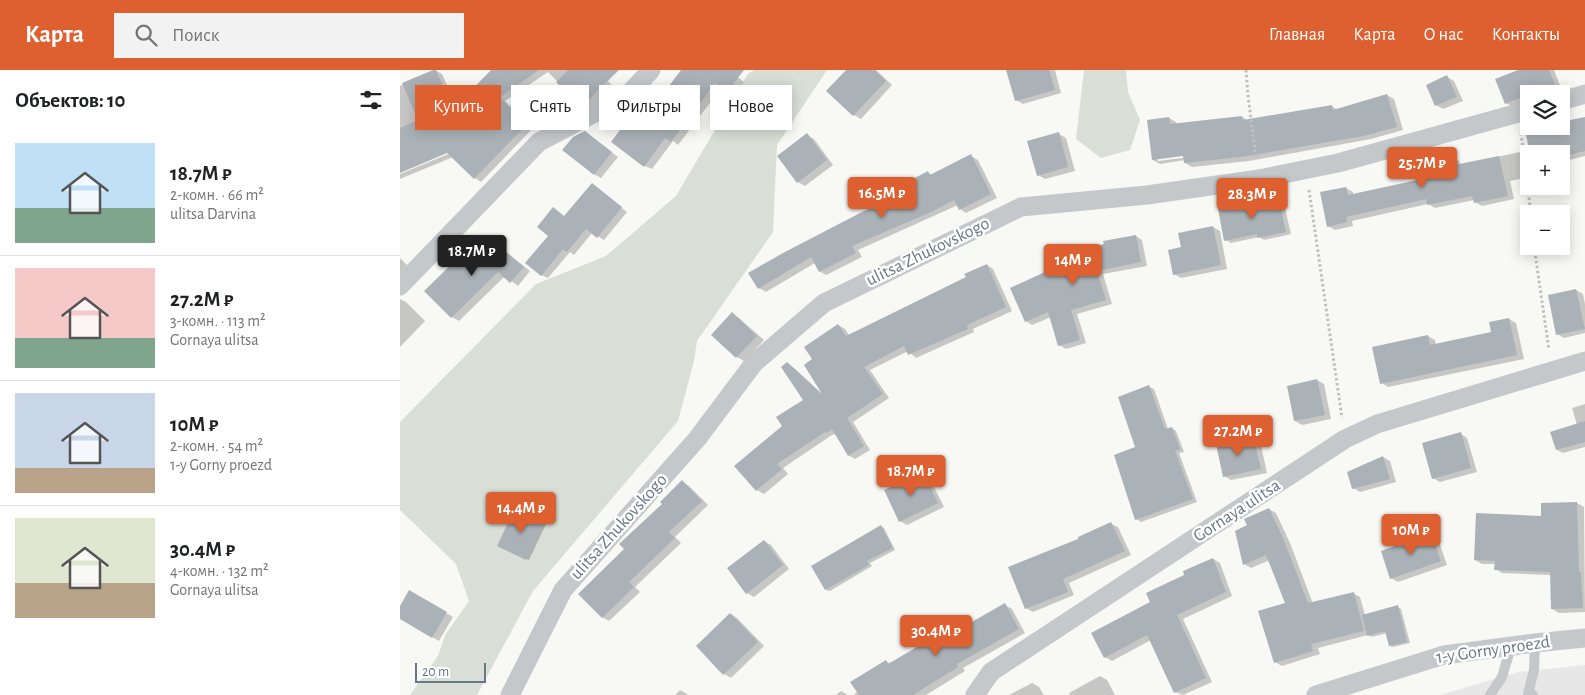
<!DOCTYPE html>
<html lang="ru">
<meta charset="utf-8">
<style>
body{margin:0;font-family:"Alegreya Sans",sans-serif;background:#f2f2f2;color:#202124;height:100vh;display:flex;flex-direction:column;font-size:19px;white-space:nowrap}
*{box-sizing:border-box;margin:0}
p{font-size:16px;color:#757577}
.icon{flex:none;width:28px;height:28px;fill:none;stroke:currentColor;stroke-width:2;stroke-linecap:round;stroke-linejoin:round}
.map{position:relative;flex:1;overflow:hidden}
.side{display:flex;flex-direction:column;background:#fff;width:400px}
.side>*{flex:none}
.hud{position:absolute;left:15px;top:15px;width:475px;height:45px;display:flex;gap:10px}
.controls{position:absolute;left:1120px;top:15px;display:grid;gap:10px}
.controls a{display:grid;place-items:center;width:50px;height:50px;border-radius:0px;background:#fff;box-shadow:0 2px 12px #0003;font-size:25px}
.scale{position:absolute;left:15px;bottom:12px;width:71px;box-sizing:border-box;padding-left:5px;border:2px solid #687785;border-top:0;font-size:14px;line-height:18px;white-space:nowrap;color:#687785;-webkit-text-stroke:4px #fff;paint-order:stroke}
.price{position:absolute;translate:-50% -42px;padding:0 11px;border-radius:5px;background:#de5f2f;color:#fff;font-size:16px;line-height:32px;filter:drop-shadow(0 1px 2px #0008)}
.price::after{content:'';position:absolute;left:50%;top:30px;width:15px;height:11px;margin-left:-8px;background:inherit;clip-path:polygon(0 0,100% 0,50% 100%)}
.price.active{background:#222;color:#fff}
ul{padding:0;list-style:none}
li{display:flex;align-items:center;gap:15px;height:125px;padding:0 15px}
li+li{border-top:1px solid #e0e0e0}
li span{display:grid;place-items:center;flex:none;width:140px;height:100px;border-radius:0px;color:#555}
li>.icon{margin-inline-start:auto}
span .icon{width:60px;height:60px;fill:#fffc;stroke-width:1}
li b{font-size:21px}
h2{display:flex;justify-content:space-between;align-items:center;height:60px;padding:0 15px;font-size:21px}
.chip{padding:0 18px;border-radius:0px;background:#fff;box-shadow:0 2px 12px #0003;font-size:18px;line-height:45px}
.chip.active{background:#de5f2f;color:#fff}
header{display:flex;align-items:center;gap:30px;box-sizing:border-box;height:70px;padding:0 25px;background:#de5f2f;color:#fff}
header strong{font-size:24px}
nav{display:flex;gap:28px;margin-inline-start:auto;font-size:18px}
.search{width:350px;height:45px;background:#f2f2f2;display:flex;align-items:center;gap:12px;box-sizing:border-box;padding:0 18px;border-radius:0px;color:#757577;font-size:19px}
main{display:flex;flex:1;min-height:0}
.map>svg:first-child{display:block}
.built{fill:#e6e7e6}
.green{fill:#d9dfd6}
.shadow{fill:#0003;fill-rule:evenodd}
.building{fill:#abb2b7}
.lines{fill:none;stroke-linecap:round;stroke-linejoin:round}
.path{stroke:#bec0c2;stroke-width:3;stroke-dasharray:2.5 2.5;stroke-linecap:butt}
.lane{stroke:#c4c8cb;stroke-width:10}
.street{stroke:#c4c8cb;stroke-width:19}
.labels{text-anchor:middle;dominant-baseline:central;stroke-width:5;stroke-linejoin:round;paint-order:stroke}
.street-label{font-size:18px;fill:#687785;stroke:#fff}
</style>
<header>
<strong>Карта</strong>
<div class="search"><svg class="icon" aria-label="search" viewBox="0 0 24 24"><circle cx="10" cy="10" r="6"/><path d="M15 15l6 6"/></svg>Поиск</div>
<nav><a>Главная</a><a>Карта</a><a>О нас</a><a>Контакты</a></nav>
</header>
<main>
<section class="side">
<h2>Объектов: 10<svg class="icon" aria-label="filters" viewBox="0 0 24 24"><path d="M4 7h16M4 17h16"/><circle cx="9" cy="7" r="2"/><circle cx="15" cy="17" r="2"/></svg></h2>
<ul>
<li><span style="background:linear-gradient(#bfe0f5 65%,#7fa58c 0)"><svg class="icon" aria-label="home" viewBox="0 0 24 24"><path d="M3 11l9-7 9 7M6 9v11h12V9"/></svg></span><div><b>18.7M ₽</b><p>2-комн. · 66 m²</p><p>ulitsa Darvina</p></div></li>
<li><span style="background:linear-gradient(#f6c9c9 70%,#7fa58c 0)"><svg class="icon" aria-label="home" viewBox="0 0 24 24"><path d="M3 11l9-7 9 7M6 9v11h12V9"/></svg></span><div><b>27.2M ₽</b><p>3-комн. · 113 m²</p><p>Gornaya ulitsa</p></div></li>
<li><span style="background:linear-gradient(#c9d6e8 75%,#b9a48a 0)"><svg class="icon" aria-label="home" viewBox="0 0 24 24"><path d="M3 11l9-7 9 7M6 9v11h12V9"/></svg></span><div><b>10M ₽</b><p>2-комн. · 54 m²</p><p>1-y Gorny proezd</p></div></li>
<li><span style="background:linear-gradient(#dfe7d0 65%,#b9a48a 0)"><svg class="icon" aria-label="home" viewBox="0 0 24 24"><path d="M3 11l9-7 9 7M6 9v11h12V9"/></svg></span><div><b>30.4M ₽</b><p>4-комн. · 132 m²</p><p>Gornaya ulitsa</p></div></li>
</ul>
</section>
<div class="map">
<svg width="1185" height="625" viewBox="0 0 1185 625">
<rect width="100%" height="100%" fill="#f8f8f5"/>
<path class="built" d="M1185 595V625H1040L1119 602Z"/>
<path class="green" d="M354 0H427L377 75 373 162 297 271 294 291 278 351 133 521 77 625H10L38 586 45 565 69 531 56 494 0 440V352L136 214 206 186 276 126 348 4Z
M684 0H726L728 22 740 50 730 80 701 88 676 69Z"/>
<path class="shadow" d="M35 0 42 4 57 37 93 0H197L213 16 189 40 182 36 148 2 105 31 133 58 81 112 75 108 53 87 0 109V104L53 82 52 79 0 102V16Z
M283 0H329L344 12 334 25 322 17 278 75 273 71 252 99 245 96 247 39 251 42Z
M447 0H476L492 15 461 49 454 45 428 21Z
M608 0H655L661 23 623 34 616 30Z
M1121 0H1154L1161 18 1146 24H1129V31L1113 37 1106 33Z
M1047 7 1054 11 1063 31 1043 39 1036 35Z
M987 25 994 29 1003 60 971 69 849 91 792 97 785 93V90L760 94 753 90 769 48 776 52V55L842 47 849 51 932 36 937 40ZM789 84 790 87 758 91V88Z
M1185 49V86L1161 92V84H1129V107L1110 111 1114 129 1082 136 1075 132 1074 130 1035 138 1028 134 952 151 953 156 935 160 928 156 946 118 953 122V125L1023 110 1052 87 1059 91 1060 95 1130 80 1161 56Z
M185 62 218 87 201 108 194 104Z
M659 64 666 68 675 101 645 109 638 105Z
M407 65 414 69 433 95 405 116 398 112Z
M571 86 578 90 597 128 566 143 560 139 558 135 458 180 462 187 426 205 419 201 415 193 366 222 359 218 350 203 516 120 528 103 533 105Z
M192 114 227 142 204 170 192 163 174 185 170 182 148 208 141 205 154 139 165 147Z
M879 131 884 134 891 164 864 170 859 167 831 173 826 170 837 136 840 138Z
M813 157 820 161 827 199 781 208 774 204Z
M736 166 742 170 747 196 703 204 712 234 677 244 686 273 666 279 659 275 651 247 632 255 626 251 672 195Z
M89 169 130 201 118 216 105 206 59 251 52 247 26 221 62 187 70 192Z
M0 188 7 195 0 203Z
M587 195 593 199 612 241 573 259 574 262 516 288 508 281 470 300 489 328 453 352 470 380 455 389 448 385 436 364 432 365 383 398 388 404 364 424 357 420 336 396 384 356 405 330 387 294 394 298 422 324 414 290 438 255 445 259 449 265 567 208Z
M1176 220 1183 224 1185 234V263L1164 268 1157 264Z
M0 229 6 232 25 251 0 277Z
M332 244 339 248 364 270 344 291 337 287 312 265Z
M1109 249 1116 253 1124 289 988 317 982 313 1028 266 1035 270 1036 275 1093 263Z
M917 310 924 314 931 349 902 355 895 351Z
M749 317 754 319 768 359 772 358 776 361 784 382 779 383 797 432 741 452 736 449 737 377Z
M1185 334V377L1163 383 1157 380 1177 355 1172 338Z
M1061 364 1067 368 1077 402 1040 412 1033 408Z
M853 367 860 371 867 403 831 410 824 406Z
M983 387 990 391 996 412 960 422 953 418Z
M523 403 529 407 544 437 507 455 500 451Z
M282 412 289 416 308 435 275 467 281 473 235 517 240 522 209 551 202 547 263 434Z
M1177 433 1184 437 1185 542 1159 543 1152 539 1151 505 1102 503 1096 499V494H1082L1075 490 1143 447Z
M869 439 876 443 890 473 913 534 953 523 960 527 965 545 998 537 1001 539 1010 573 993 577 990 576 987 563 972 567 968 565 918 578 920 584 882 596 875 592 886 534 870 490 851 498 844 494 849 456Z
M143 452 146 454 129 490 102 478Z
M711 454 718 457 731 485 669 513 674 525 633 542 626 538 680 469Z
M481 456 484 458 495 480 470 493 472 496 430 521 426 520 413 497Z
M1031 465 1038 469 1047 495 998 512 991 508Z
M364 471 371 475 389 499 354 527 347 523Z
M813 489 820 493 832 526 783 549 812 612 783 625 775 622 751 570 712 591 705 587 752 533 786 506Z
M10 522 53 547 39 571 0 548V539Z
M605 535 612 539 625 563 563 598 565 601 526 625H454L486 591 491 594 539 566 544 569Z
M331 544 337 548 364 576 331 608 324 604 297 576Z
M700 606 707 610 715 625H670L669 623Z
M632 613 639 617 644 625H609Z
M280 620 287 624 288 625H275Z
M441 621 448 625H436Z"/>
<path class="building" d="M33 0H36L53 39 91 0H139L100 27 127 54 74 109 47 83 0 103V58L18 50 2 13Z
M168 0H219L181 37 156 12Z
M281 0H344L327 22 315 13 271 72 265 68 244 97 211 72 240 33 250 41Z
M446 0H475L486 11 453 46 426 21Z
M606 0H649L655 20 615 31Z
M1118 0H1149L1155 14 1105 34 1095 9Z
M1047 5 1057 27 1035 36 1026 15Z
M987 24 997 57 963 66 841 87 784 93 783 86 752 90 747 50 769 47 770 54 842 46 843 50 932 35 933 40Z
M1185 47V81L1161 87V84H1130L1125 60 1143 56H1161V52Z
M185 61 212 82 194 105 162 80 173 67Z
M659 62 668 97 637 106 627 71Z
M407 63 427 90 397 113 377 86Z
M571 84 591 124 559 140 554 130 531 142 452 176 456 183 419 202 411 187 358 219 348 203 383 183 460 143 514 120 509 111 528 101 530 105Z
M1052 86 1054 95 1099 86 1108 126 1074 133 1072 126 1027 135 1026 129 946 147 947 152 927 157 920 122 946 117 948 125 1022 109 1018 93Z
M192 113 222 137 197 168 186 159 167 182 163 179 141 206 125 193 148 166 137 157 153 137 164 146Z
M879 129 886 162 857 168V164L824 171 818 139 837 135V137Z
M813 156 821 195 773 205 768 180 781 177 778 163Z
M736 165 741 192 697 201 706 230 671 240 680 270 658 276 648 242 625 252 610 218 645 202 670 194 668 184 704 174 703 171Z
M89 167 124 197 110 213 98 202 51 248 24 221 61 185 68 192Z
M587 194 606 237 567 255 568 259 508 285 504 276 464 297 483 324 447 348 464 376 448 386 432 359 426 363 425 362 377 394 382 399 356 421 334 396 382 356 376 347 403 330 381 297 387 292 422 324 404 295 412 289 404 277 438 254 446 266 566 207 564 204Z
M1176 219 1185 259 1156 265 1148 225Z
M332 242 357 266 336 288 311 265Z
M1109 248 1117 285 980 314 972 277 1028 265 1030 275 1091 262 1089 252Z
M917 309 925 345 894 351 887 316Z
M749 315 765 359 772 357 780 379 775 381 793 429 735 450 714 385 735 377 718 327Z
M1185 351V372L1156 380 1150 362Z
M1061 362 1071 398 1032 409 1022 373Z
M853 366 861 399 823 407 816 374Z
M983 386 990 409 952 419 947 402Z
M523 402 538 433 499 452 484 420Z
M282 410 302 431 269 462 275 468 229 512 234 517 202 548 178 524 224 479 219 474 262 434 260 432Z
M1177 432 1179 502H1181L1183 538 1151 539 1150 502 1094 500 1095 491 1074 490 1076 443 1141 446V433Z
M115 438 144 451 126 490 97 476Z
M869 438 883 468 908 533 954 522 964 561 911 574 913 581 874 593 858 541 885 533 866 485 843 495 835 461 847 455 844 449Z
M711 452 725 481 663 509 668 522 625 539 608 497 678 469V467Z
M481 455 493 478 467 491 469 495 425 520 411 496Z
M1031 463 1041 491 990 509 981 481Z
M364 470 383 495 346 524 327 498Z
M813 488 826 522 777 545 806 608 774 623 747 565 704 588 691 563 750 532 746 523 784 505 783 501Z
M9 520 47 542 32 568 0 549V536Z
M605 533 619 559 557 594 558 597 513 625H459L450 612 486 590 488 594 539 564 542 569Z
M998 535 1007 572 989 576 985 561 967 566 962 545Z
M330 543 358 572 323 605 296 576Z"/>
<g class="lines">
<path class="path" d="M846 0 848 26 856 88
M1121 63 1131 144
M909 120 942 348
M1134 176 1149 280"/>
<path class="lane" d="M1090 625 1102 607 1111 577
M1133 625 1128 624 1134 600 1135 573"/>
<path class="street" d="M1161 31 1185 24
M0 216 139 72 227 26 251 0
M110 625 163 520 297 369 354 293 424 233 621 137 747 125 859 109 938 93 1129 40
M575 625 591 602 945 369 977 354 1185 291
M916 625 1044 585 1135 573 1185 568"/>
</g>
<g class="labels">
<g class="street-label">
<text transform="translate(528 182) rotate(-26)">ulitsa Zhukovskogo</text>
<text transform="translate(837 441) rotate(-33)">Gornaya ulitsa</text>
<text transform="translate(219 457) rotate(-48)">ulitsa Zhukovskogo</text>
<text transform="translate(1093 580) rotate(-8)">1-y Gorny proezd</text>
</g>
</g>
</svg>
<div class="controls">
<a><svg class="icon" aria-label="layers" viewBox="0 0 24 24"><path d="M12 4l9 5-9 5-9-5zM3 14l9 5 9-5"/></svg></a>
<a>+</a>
<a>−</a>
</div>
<div class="scale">20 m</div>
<b class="price" style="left:1022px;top:119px">25.7M ₽</b>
<b class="price" style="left:482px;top:149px">16.5M ₽</b>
<b class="price" style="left:852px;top:150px">28.3M ₽</b>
<b class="price active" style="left:72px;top:207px">18.7M ₽</b>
<b class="price" style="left:673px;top:216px">14M ₽</b>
<b class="price" style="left:838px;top:387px">27.2M ₽</b>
<b class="price" style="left:511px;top:427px">18.7M ₽</b>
<b class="price" style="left:121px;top:464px">14.4M ₽</b>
<b class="price" style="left:1011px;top:486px">10M ₽</b>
<b class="price" style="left:536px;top:587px">30.4M ₽</b>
<div class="hud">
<a class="chip active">Купить</a>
<a class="chip">Снять</a>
<a class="chip">Фильтры</a>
<a class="chip">Новое</a>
</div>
</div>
</main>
